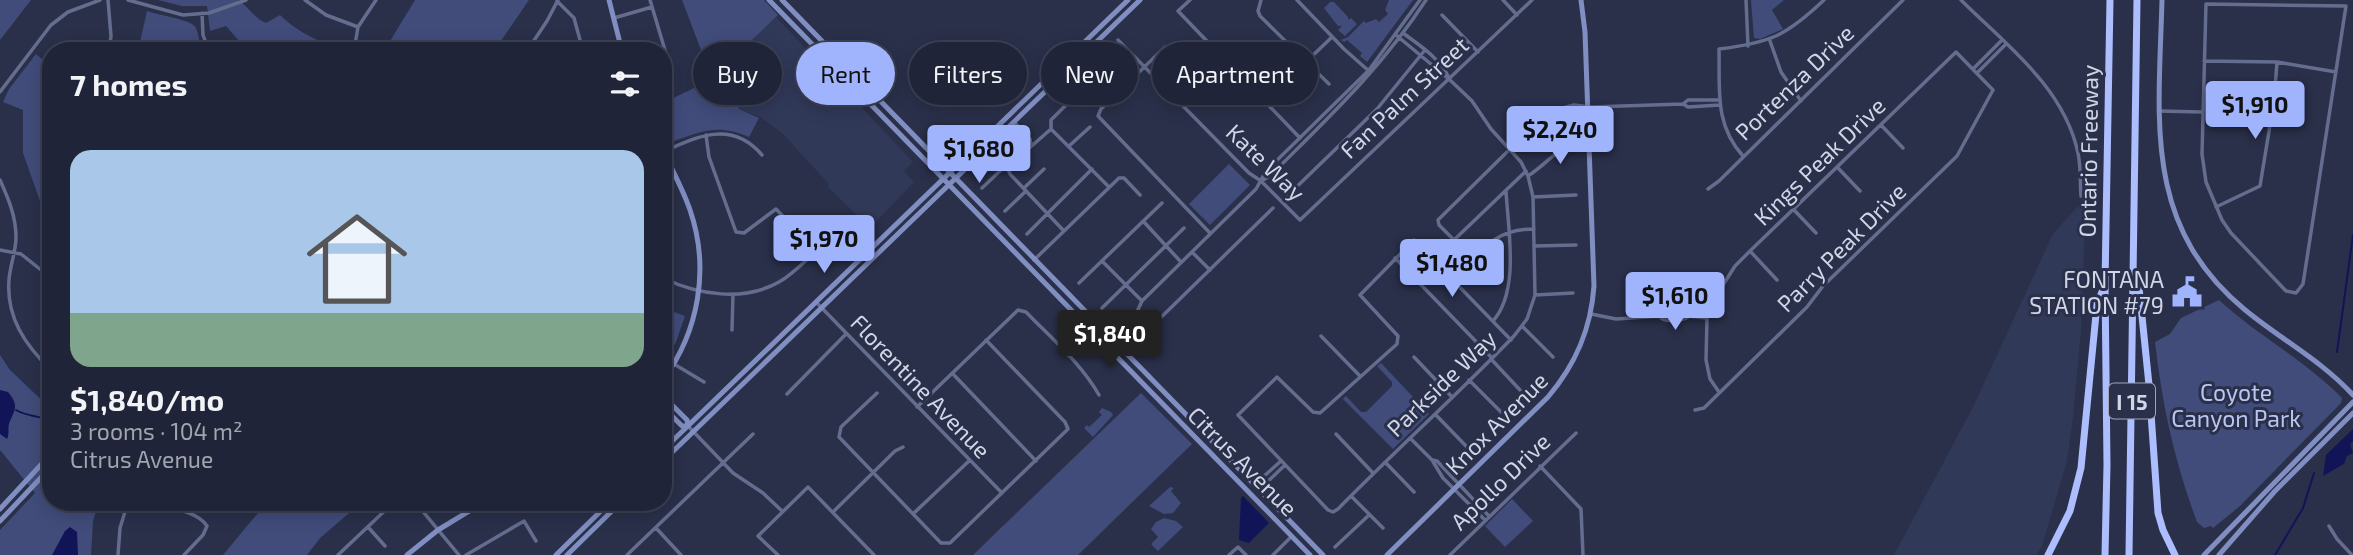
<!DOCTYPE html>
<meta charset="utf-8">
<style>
body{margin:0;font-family:"Exo 2",sans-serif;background:#2d3043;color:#f1f3f6;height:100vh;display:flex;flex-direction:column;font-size:26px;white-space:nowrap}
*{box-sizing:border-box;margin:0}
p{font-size:23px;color:#a2a4ae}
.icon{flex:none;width:38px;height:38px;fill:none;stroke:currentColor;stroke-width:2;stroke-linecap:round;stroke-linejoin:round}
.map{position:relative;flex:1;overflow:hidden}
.sheet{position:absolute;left:42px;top:42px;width:630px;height:469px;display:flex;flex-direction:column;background:#202438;border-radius:28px;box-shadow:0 4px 18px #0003,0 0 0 2px #3d4153}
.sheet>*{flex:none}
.guide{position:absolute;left:693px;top:42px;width:665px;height:63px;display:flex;gap:14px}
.price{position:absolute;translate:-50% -60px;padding:0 16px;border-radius:7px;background:#a0b3fd;color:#111;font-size:23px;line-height:46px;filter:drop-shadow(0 2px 4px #0008)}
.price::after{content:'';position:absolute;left:50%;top:42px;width:21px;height:16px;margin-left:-10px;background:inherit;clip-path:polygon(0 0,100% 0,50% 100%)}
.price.selected{background:#222;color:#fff}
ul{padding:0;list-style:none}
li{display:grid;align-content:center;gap:14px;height:371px;padding:0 28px}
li+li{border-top:2px solid #3d4153}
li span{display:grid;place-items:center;height:217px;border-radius:21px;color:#555}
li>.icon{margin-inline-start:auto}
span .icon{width:126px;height:126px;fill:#fffc;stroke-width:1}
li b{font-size:30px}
h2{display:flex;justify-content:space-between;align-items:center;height:84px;padding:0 28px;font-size:30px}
.pill{padding:0 24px;border-radius:32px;background:#202438;box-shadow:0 4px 18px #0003,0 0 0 2px #3d4153;font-size:24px;line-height:63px}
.pill.selected{background:#a0b3fd;color:#111}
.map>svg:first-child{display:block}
.built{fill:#313959}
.green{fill:#414c7b}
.water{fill:#121458}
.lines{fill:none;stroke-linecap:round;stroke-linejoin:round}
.stream{stroke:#121458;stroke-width:2}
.street{stroke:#646d8e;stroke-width:3.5}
.secondary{stroke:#808ec2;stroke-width:5}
.highway{stroke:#adbeff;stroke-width:7}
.labels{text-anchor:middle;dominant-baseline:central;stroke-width:6;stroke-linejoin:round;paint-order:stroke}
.shield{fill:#2a304a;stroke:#9fa4b8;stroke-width:2}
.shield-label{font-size:21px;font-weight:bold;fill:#d1d6e7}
.street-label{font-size:23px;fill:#d1d6e7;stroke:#2a304a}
.poi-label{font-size:23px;fill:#d1d6e7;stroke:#2a304a;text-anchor:end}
.park-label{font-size:23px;fill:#bac6ef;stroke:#2a304a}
</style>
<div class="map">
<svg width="2353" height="555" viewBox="0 0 2353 555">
<rect width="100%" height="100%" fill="#2a304a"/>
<path class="built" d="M776 17 913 162 904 171 914 182 870 228 830 189 827 186 829 184 781 132 760 117 739 109 726 65Z
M2086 197 2081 331 2073 417 2067 461 2042 546 2036 555H1894L1973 407 2053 234Z"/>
<path class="green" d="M0 0H31L0 40Z
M158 0H238C250 8 253 17 266 23L280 15C298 33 319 41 343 51H248L226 26 210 31 207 6H182Z
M415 0H529L494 51H384Z
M682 0H764L778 15 726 65 739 109 759 118 749 137C717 123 700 132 669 143L663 139V103L694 88 709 71Z
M1389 0H1413L1367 62 1360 56 1362 53 1347 40 1344 42 1341 40 1348 37 1364 21 1366 23 1376 19 1379 22 1388 14 1385 10Z
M1751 0H1784L1772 10 1783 29 1760 39 1754 38Z
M1330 2H1334L1348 17V20L1351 18 1357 24 1345 36 1338 30 1342 26H1338L1324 8Z
M147 11C157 15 194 20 196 28 199 35 199 43 202 51H138Z
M36 54 51 67V241L47 237V221L23 153V110L3 102 9 89Z
M1229 164 1250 185 1210 225 1189 204Z
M2219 300C2258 336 2305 360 2342 398L2341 403 2240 506 2213 528 2211 526 2204 528 2197 522C2175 463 2162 405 2155 342L2170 334 2181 318Z
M663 308 685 316 676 342 663 365Z
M0 355 10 370 51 409V502H99L93 521 91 555H0V530L35 493 0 450Z
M1381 363 1429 414 1393 449 1343 399 1346 396 1361 412H1366L1392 386V382L1377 366Z
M1141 393 1192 444 1078 555H973Z
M1102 408 1111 412 1113 415 1093 437 1084 428 1087 425 1089 427 1102 415 1099 412Z
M1170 487 1174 488 1171 491 1181 503 1173 513 1164 514 1149 506Z
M1512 499 1533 521 1505 547 1485 526Z
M267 502H362L320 538 307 555H223Z
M1164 518 1176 521 1183 527 1158 551 1151 544 1158 537 1151 529 1156 522Z"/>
<path class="water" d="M0 390 8 392C18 404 16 408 10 421 7 427 10 433 7 439L0 434Z
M2353 429V441L2350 444 2353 453 2347 456 2344 464 2323 476 2326 455Z
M1243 496 1269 523 1249 543 1239 540 1241 498Z
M70 527 77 532 78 555H52L65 531Z"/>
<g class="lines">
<path class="stream" d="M2337 352 2353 235
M16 410C28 417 37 415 49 420
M2275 555 2303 508 2314 473"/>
<path class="street" d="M108 0 111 36 109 51
M128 0 183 15 209 13 246 0
M305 0 326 15 358 27
M650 0 670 67
M1190 0 1178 11 1300 138
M1261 0 1258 11 1260 16 1329 84
M1297 0 1344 49 1370 72
M1503 0 1517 15
M1746 0 1748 46
M1961 0C2006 45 2064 87 2078 153 2081 167 2080 182 2081 196
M557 1 574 18 583 51
M2206 4 2346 6 2303 284 2296 293 2286 291 2231 233 2222 220 2206 182 2202 154Z
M202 13 203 35 209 51
M1442 15 1478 52
M614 18 652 7
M1403 33C1419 45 1440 58 1449 78
M1396 35 1450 80 1472 101 1491 129 1521 162 1528 176 1533 197 1535 295 1527 319 1514 336C1457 395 1396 450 1338 509L1333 512 1328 510 1238 415 1277 377 1313 412 1320 413 1397 344 1398 336 1360 295 1414 240 1511 340
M1118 40 1249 173 1261 181 1300 220C1377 146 1455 74 1532 0
M1770 41 1781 72 1801 101
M1165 47 1101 109 1098 116 1210 233
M1088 50C1097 53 1108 63 1109 73
M354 51 358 27 376 0
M527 51 547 21 558 0
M1089 52 1090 57 1104 73H1109L1122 87
M2204 61 2277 62 2336 72
M1306 62 1332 37
M1973 69 2002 40
M1977 73 2006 44
M0 92 51 25 68 12 100 0
M1720 100H1688L1683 104 1688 107 1720 105
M2159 111 2202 112
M1551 115 1587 110
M1014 122 1030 139 1031 145
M1881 125 1903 148
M1008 127 1025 144 1031 145
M1051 129V120L1068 103
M1069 146 1090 127
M663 152C697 136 732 120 762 155
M1743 156C1714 124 1720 89 1719 49 1770 43 1786 36 1824 0
M994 159 1002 169H1008
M1838 168 1860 191
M1528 176C1553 160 1555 145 1588 144
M0 180C8 198 16 216 16 237 16 252 10 265 9 280 6 317 25 345 51 370
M1263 180 1270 176C1328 118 1380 70 1426 0
M982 188 1002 169
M1024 188 1044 169
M1708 189 1719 181 1903 0
M1533 197 1576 195
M1282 201 1377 109 1425 50
M2216 207 2260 186 2274 101 2277 62
M1794 210 1816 233
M1005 211 1026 191
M1143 221 1181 262
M1534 229C1520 229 1507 231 1494 240 1485 246 1481 256 1471 257L1439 225 1438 220 1510 149 1531 129 1551 115 1552 111 1574 105 1591 107 1683 104
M1063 230 1010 174 1008 169 1011 164 1051 129 1109 187
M1027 234 1092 169
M1454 240 1526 171
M663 245V267
M1535 246 1576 245
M0 250 21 254 51 278
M1750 251 1777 280
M1192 252 1210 270
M1395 258 1492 358
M1034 260 1119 178H1124L1140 195
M1102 261 1142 301
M663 278C698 295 744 302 779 282 793 274 804 262 816 251L776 209 744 233 736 232 709 157 706 135
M1453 279 1475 258
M1079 283 1162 203
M1535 295 1573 293
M816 302 1002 493
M1102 308 1184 228
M1591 314 1616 319 1679 315 1706 318
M1661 318C1667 322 1682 321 1688 317
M1493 321C1520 291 1508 229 1506 191
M1522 326 1553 357
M732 330 733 294
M1146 332 1273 208
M1108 335 1132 312H1135
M1321 336 1360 376
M1112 338 1135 316 1142 301 1256 189 1266 171 1369 70 1420 0
M1069 356 1093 333
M1414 357 1452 397
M1491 359 1520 390
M674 364 704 382
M953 374 1036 461
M1469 380 1501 412
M877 393 841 427 839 437 941 543H950L1068 429 1065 422 986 340
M787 394 846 334
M917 407 1018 310 1026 312C1051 338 1081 363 1099 395
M1695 410 1704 408 1807 307 1823 286 1957 156 1993 90 1956 52 1750 251 1735 266 1723 285 1711 297 1707 318 1706 360 1710 379 1719 392
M1435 414 1466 446
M688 426 733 473 763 493 782 511
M1336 434 1373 473
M1410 438 1432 460 1443 478 1485 520
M1432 460 1437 461 1489 516
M1385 462 1414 492
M1540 466 1581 509 1583 555
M1254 485 1281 461
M1259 490 1285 465
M1351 496 1383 528
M146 502C164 508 196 509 207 526L203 535 184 555
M415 502 459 555
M833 512 895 451 903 447
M914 513 970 460
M2329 526 2337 539 2352 555
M368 527 385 546
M656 528 681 555
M1335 547 1369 515
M118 555 120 528 128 502
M338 555 394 502
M466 555 524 521 536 541
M627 555 753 434
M778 555 758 536 808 487 874 555
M1229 555 1238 547 1246 555
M1273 555 1292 536
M1450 555 1576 433"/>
<path class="secondary" d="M609 0 622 51
M769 0 1310 555
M782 0 1323 555
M2162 0C2159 118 2142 224 2244 309 2280 339 2321 360 2353 395
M663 150C672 170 683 189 690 210 710 268 699 331 663 380
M663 396 687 420 688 426
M663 407 682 426H688
M663 450 1128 0
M663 461 1140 0
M0 509 51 454
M0 521 51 467
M407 555 438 530 484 502
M556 555 610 502
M567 555 621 502
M1387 555 1548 397C1576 364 1591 329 1594 286L1585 32 1581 0
M2204 555 2353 402
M2219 555 2275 491 2353 413"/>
<path class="highway" d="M2138 277 2149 385 2158 513 2163 530 2175 555
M2048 555 2070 511 2081 468 2097 304 2104 287
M2105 555 2107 465 2105 283 2110 0
M2129 555 2137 0"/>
</g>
<defs>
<g id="civic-bare" transform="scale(2.415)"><path d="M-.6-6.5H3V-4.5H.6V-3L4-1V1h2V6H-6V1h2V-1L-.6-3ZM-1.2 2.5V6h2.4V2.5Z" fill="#a0b3fd" stroke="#2a304a" stroke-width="2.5" paint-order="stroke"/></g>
</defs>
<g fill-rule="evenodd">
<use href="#civic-bare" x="2187" y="292"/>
</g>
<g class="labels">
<rect class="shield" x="2109" y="383.5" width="46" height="35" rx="5"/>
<g class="shield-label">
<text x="2132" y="401">I 15</text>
</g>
<g class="street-label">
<text transform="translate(1794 82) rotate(-44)">Portenza Drive</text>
<text transform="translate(1404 97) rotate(-43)">Fan Palm Street</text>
<text transform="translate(2088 151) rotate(-89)">Ontario Freeway</text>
<text transform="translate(1819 161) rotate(-44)">Kings Peak Drive</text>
<text transform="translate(1266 162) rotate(44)">Kate Way</text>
<text transform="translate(1841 247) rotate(-45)">Parry Peak Drive</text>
<text transform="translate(1441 383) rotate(-44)">Parkside Way</text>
<text transform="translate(921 386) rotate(46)">Florentine Avenue</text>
<text transform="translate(1496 423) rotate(-45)">Knox Avenue</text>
<text transform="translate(1243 461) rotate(45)">Citrus Avenue</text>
<text transform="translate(1500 481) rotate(-44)">Apollo Drive</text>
</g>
<g class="poi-label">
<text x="2164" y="279">FONTANA<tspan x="2164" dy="26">STATION #79</tspan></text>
</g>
<g class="park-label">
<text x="2236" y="392">Coyote<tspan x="2236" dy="26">Canyon Park</tspan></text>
</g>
</g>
</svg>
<b class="price" style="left:2255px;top:141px">$1,910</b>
<b class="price" style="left:1560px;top:166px">$2,240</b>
<b class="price" style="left:979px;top:185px">$1,680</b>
<b class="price" style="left:824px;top:275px">$1,970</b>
<b class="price" style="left:1452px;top:299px">$1,480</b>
<b class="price" style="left:1675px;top:332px">$1,610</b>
<b class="price selected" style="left:1110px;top:370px">$1,840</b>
<div class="guide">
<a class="pill">Buy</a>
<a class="pill selected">Rent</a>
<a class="pill">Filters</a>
<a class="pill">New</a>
<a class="pill">Apartment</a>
</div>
<section class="sheet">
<h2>7 homes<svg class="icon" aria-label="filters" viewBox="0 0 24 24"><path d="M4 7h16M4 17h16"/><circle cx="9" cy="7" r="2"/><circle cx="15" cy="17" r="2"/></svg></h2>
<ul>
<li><span style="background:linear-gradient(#a9c7e8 75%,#7fa58c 0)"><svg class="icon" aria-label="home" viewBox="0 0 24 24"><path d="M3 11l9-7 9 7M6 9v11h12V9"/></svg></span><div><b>$1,840/mo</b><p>3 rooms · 104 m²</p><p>Citrus Avenue</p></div></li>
</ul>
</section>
</div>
